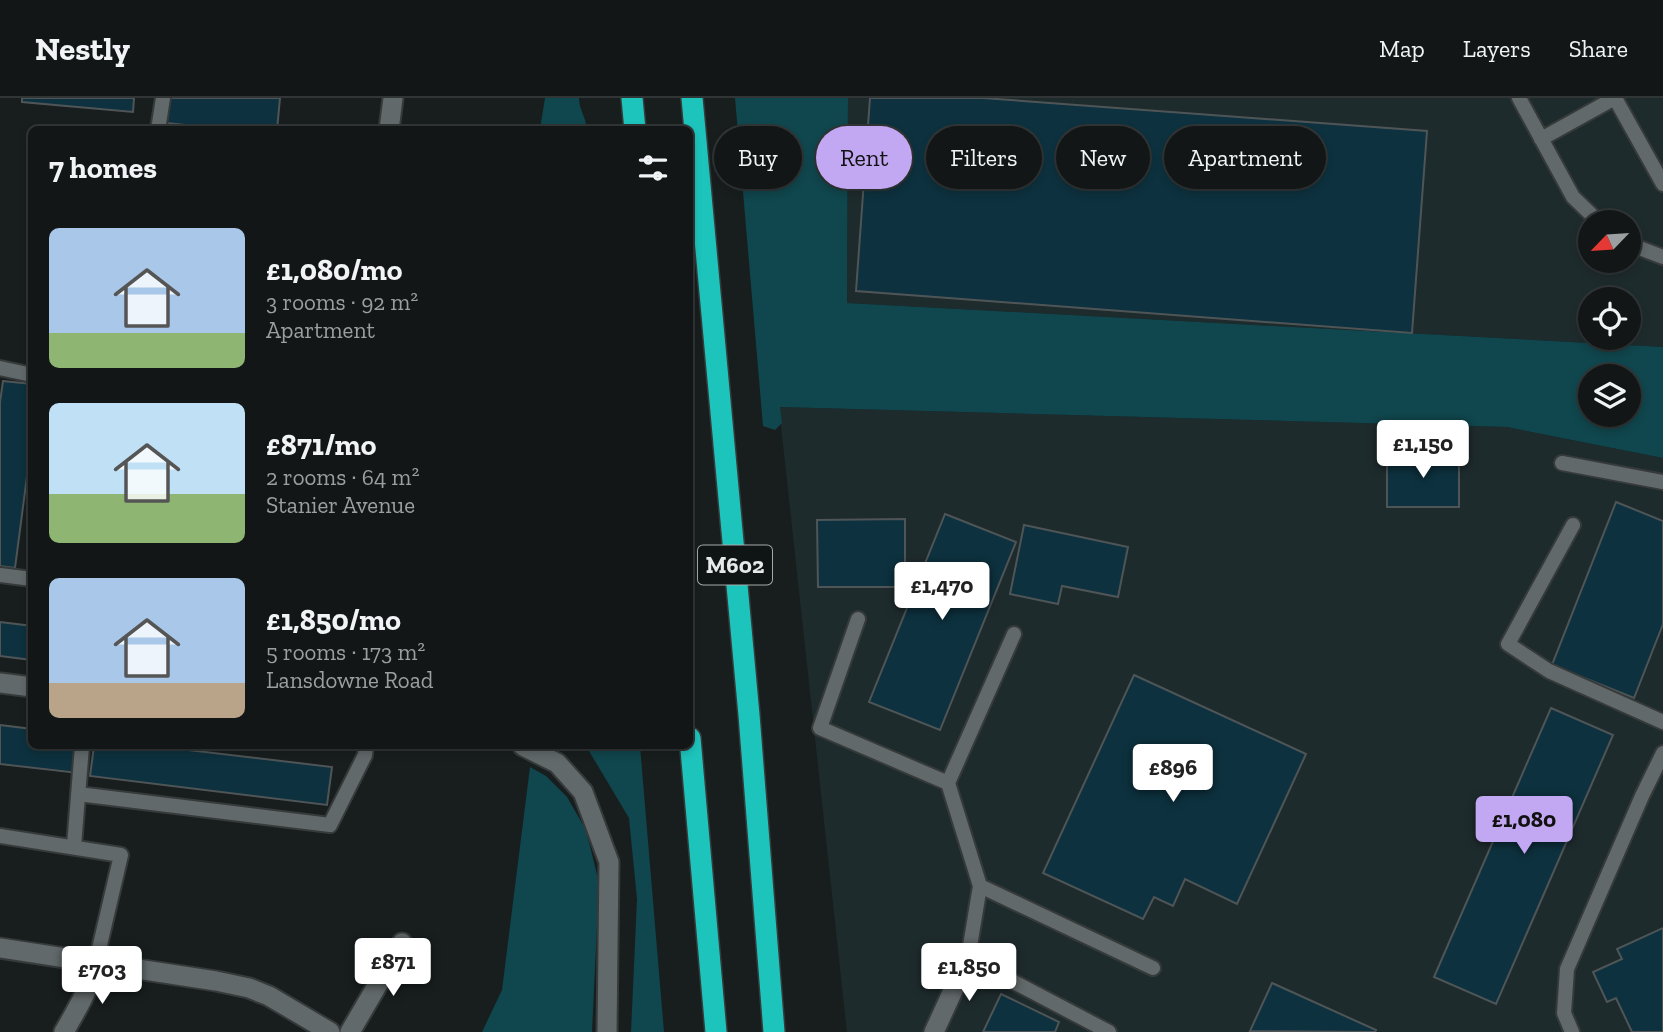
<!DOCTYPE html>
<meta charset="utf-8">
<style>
body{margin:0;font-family:"Zilla Slab",serif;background:#1b1f1f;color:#f1f3f6;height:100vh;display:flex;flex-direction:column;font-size:26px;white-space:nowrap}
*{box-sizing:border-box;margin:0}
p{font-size:23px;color:#9c9fa1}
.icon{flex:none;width:38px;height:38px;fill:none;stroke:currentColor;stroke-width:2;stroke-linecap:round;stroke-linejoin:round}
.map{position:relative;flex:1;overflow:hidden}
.panel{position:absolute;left:28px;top:28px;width:665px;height:623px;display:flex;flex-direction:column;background:#121616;border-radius:10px;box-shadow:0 4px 10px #0003,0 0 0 2px #313535}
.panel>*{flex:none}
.banner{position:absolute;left:714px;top:28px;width:665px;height:63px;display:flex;gap:14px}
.needle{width:46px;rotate:245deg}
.tools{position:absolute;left:1578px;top:112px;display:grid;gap:14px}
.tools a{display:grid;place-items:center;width:63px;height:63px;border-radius:50%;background:#121616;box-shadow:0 4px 10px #0003,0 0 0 2px #313535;font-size:35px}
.price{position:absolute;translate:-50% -60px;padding:0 16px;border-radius:7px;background:#fff;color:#222;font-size:23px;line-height:46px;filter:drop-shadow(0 2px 4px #0008)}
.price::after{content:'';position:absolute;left:50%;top:42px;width:21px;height:16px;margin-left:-10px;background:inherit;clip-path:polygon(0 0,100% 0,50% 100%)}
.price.selected{background:#c2a8f2;color:#111}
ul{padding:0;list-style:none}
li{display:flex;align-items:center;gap:21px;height:175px;padding:0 21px}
li span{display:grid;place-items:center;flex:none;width:196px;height:140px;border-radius:10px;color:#555}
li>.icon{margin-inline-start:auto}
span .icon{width:84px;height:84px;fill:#fffc;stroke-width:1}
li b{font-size:30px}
h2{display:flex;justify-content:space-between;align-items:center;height:84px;padding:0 21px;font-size:30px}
.chip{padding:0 24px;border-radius:32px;background:#121616;box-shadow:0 4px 10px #0003,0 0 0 2px #313535;font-size:24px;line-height:63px}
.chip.selected{background:#c2a8f2;color:#111}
header{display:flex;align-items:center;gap:42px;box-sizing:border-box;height:98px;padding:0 35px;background:#121616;border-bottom:2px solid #313535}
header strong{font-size:33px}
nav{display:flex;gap:38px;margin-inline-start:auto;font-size:24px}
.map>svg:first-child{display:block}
.built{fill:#1e2b2d;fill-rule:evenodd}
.green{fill:#10464d;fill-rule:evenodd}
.building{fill:#0d313e;stroke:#4f5557;stroke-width:2}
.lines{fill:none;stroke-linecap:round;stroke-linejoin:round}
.service-casing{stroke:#363a3a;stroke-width:18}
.minor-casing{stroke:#363a3a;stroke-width:23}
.motorway-casing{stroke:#363a3a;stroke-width:24}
.service{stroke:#62696a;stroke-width:14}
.minor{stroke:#62696a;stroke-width:19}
.motorway{stroke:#1dc4bc;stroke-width:21}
.labels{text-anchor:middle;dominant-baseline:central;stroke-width:5;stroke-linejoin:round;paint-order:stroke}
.shield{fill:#0f1415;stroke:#a5a9aa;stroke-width:2}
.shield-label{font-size:23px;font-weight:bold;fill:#e5e9ea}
</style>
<header>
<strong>Nestly</strong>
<nav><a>Map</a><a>Layers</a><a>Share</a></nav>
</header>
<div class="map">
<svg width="1663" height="934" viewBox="0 0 1663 934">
<rect width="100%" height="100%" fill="#181e1e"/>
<path class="built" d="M848 0H1663V249L847 205ZM1591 124H1629V163H1591ZM1591 201H1629V240H1591Z
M779 309 1507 329 1663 360V934H847Z"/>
<path class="green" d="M545 0H579C579 11 586 20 587 31H540Z
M735 0H848L847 205 1663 249V360L1507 329 780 309 782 325 775 332 763 328ZM1591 278H1629V317H1591Z
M586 648H640L664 934H631L637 801 629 720Z
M530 669 546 678 567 699 586 732 599 785 592 934H482L502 892Z"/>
<path class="building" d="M22 0H134L133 14 22 4Z
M169 0H280L277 32H231L167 25Z
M870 0H983L1427 33 1412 235 856 193Z
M3 283 32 286V340L15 470 0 468V304Z
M1387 356H1459V409H1387Z
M1616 404 1663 423V526L1634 600 1552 567Z
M945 416 1016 444 940 632 869 604Z
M905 421V489H818L817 422Z
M1024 427 1128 449 1118 499 1062 488 1058 506 1010 496Z
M0 524 32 528V562L0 558Z
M1134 577 1306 656 1237 806 1185 781 1173 808 1154 799 1143 821 1043 775Z
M1551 610 1613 637 1496 906 1434 879Z
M0 627 32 631V648H81L78 675 0 666Z
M94 648H154L332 669 327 707 90 678Z
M1663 830V934H1632L1616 900 1607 904 1593 874 1622 861 1617 851Z
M1272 885 1376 932 1375 934 1250 933Z
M1001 896 1059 924 1055 934H983Z"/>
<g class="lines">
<g class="service-casing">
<path id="service" d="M1519 0 1573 99 1599 124
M1615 0 1663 86
M158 32 163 0
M1541 41 1615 0
M1629 146 1663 159
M0 270 32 277
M1562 365 1663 384
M1573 427 1508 546 1549 573 1663 624
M0 477 32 481
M858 521 820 630 948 685
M1014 536 948 685 980 788 968 860 1109 934
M78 696 330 727 365 657 366 648
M0 738 121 757 96 864
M74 748 82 648
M980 788 1153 870
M1572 934 1564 915 1567 871 1642 698 1663 655"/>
</g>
<g class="minor-casing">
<path id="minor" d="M389 32 393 0
M0 585 32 589
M523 648 557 665 583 694 609 764 607 934
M0 850 216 883 249 890 269 898 330 934
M64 934C77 911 90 890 96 864
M350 934 402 845
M934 934 968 860"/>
</g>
<g class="motorway-casing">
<path id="motorway" d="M632 0 635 32
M692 0 749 617 774 934
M690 640 716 934"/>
</g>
<use href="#service" class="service"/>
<use href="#minor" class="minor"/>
<use href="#motorway" class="motorway"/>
</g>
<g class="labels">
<rect class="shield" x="698" y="447.5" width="74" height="39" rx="5"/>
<g class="shield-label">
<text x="735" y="467">M602</text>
</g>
</g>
</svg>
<div class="tools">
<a><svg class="needle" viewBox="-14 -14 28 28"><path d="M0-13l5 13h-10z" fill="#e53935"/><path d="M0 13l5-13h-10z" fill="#9c9fa1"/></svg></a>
<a><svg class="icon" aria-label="locate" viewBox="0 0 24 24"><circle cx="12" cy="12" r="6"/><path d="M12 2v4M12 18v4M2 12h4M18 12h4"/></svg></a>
<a><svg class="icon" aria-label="layers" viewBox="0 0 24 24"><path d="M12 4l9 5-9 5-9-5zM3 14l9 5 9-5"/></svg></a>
</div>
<b class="price" style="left:1423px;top:382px">£1,150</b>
<b class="price" style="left:942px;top:524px">£1,470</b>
<b class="price" style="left:1173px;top:706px">£896</b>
<b class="price selected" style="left:1524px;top:758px">£1,080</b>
<b class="price" style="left:393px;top:900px">£871</b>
<b class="price" style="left:969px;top:905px">£1,850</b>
<b class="price" style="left:102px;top:908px">£703</b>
<div class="banner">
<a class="chip">Buy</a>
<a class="chip selected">Rent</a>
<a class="chip">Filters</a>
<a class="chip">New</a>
<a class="chip">Apartment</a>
</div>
<section class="panel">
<h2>7 homes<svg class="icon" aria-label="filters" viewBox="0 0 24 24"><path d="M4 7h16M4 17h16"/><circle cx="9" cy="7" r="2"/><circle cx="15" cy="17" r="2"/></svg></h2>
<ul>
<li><span style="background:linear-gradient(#a9c7e8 75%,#8fb573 0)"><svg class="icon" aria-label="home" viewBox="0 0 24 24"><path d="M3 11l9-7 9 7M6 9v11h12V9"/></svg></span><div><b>£1,080/mo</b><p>3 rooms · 92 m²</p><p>Apartment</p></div></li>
<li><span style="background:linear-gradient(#bfe0f5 65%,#8fb573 0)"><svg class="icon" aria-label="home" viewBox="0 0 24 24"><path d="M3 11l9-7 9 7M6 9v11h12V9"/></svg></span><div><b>£871/mo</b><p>2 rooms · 64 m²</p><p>Stanier Avenue</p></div></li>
<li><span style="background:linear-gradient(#a9c7e8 75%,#b9a48a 0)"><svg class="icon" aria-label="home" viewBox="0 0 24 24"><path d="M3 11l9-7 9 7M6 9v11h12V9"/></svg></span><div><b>£1,850/mo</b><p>5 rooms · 173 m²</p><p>Lansdowne Road</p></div></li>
</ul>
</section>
</div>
